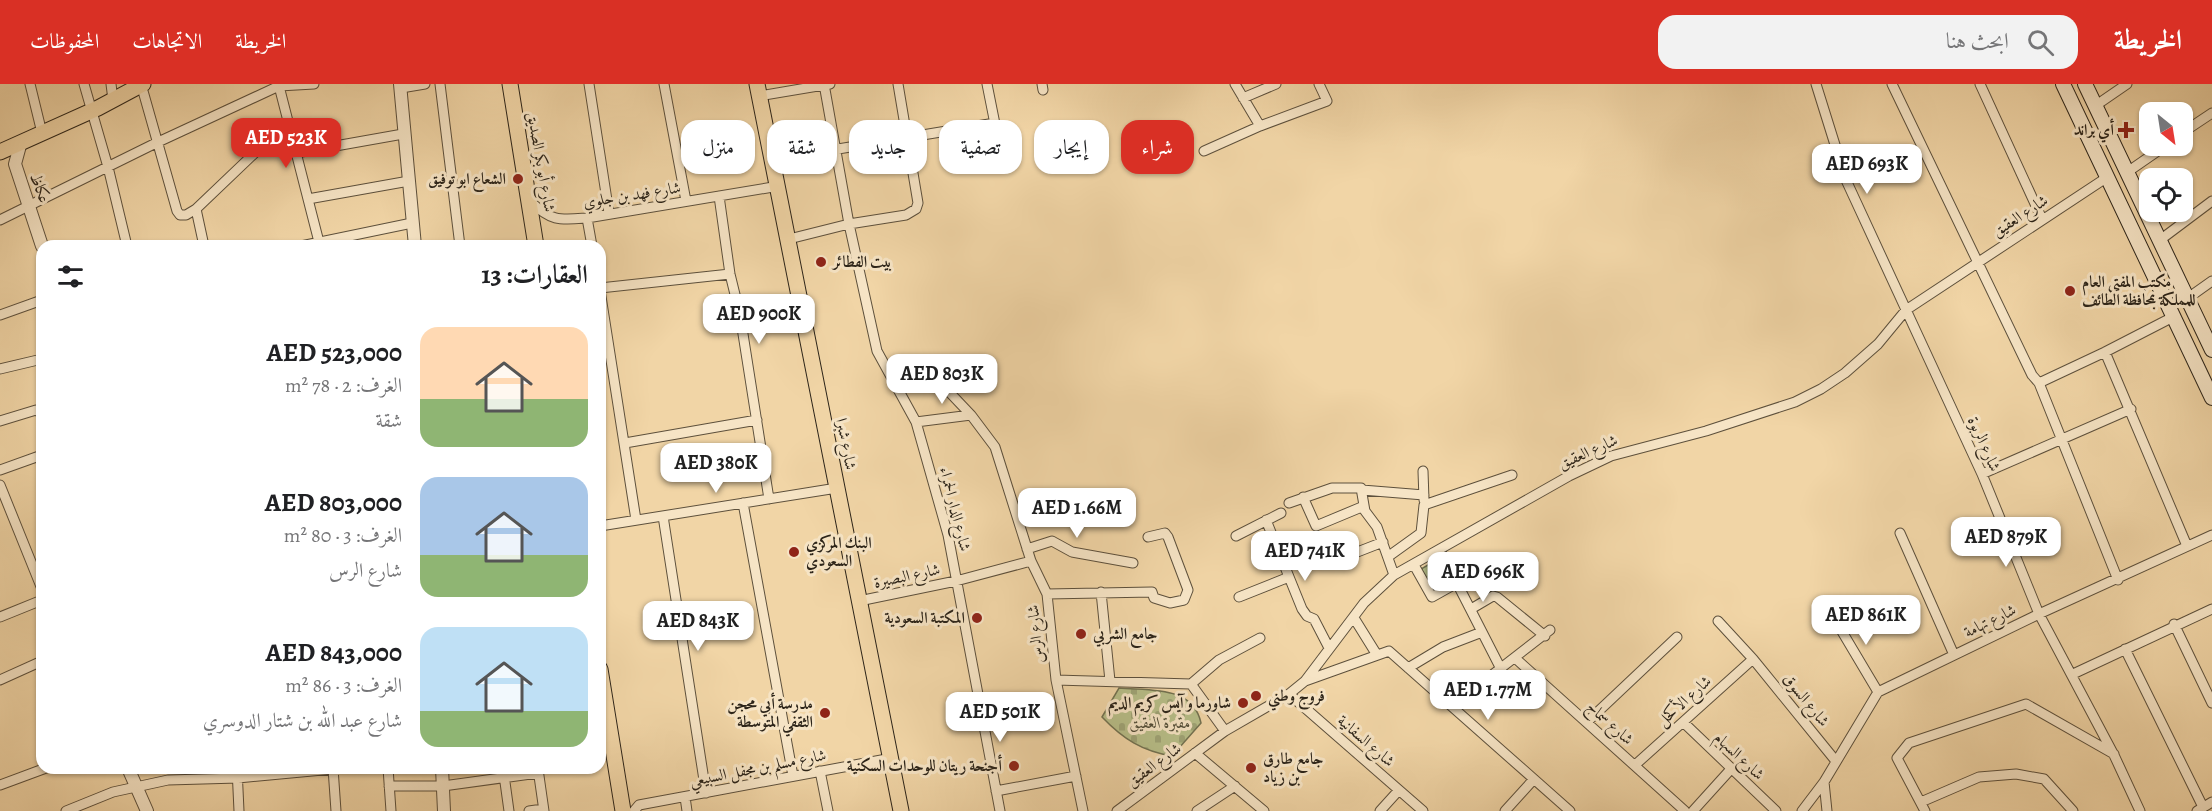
<!DOCTYPE html>
<html lang="ar">
<meta charset="utf-8">
<style>
body{margin:0;font-family:Alegreya,Amiri,serif;background:#f2f2f2;color:#202124;direction:rtl;height:100vh;display:flex;flex-direction:column;font-size:22px;white-space:nowrap}
*{box-sizing:border-box;margin:0}
p{font-size:20px;color:#757577}
.icon{flex:none;width:33px;height:33px;fill:none;stroke:currentColor;stroke-width:2;stroke-linecap:round;stroke-linejoin:round}
.map{position:relative;flex:1;overflow:hidden;direction:ltr}
.drawer{position:absolute;left:36px;top:156px;width:570px;height:534px;display:flex;flex-direction:column;background:#fff;border-radius:18px;box-shadow:0 2px 4px #0004;direction:rtl}
.drawer>*{flex:none}
.guide{position:absolute;left:624px;top:36px;width:570px;height:54px;direction:rtl;display:flex;gap:12px}
.needle{width:39px;rotate:150deg}
.tools{position:absolute;left:2139px;top:18px;display:grid;gap:12px}
.tools a{display:grid;place-items:center;width:54px;height:54px;border-radius:12px;background:#fff;box-shadow:0 2px 4px #0004;font-size:30px}
.price{position:absolute;translate:-50% -51px;padding:0 14px;border-radius:12px;background:#fff;color:#222;font-size:20px;line-height:39px;filter:drop-shadow(0 2px 3px #0008)}
.price::after{content:'';position:absolute;left:50%;top:36px;width:18px;height:14px;margin-left:-9px;background:inherit;clip-path:polygon(0 0,100% 0,50% 100%)}
.price.current{background:#d93025;color:#fff}
ul{padding:0;list-style:none}
li{display:flex;align-items:center;gap:18px;height:150px;padding:0 18px}
li span{display:grid;place-items:center;flex:none;width:168px;height:120px;border-radius:18px;color:#555}
li>.icon{margin-inline-start:auto}
span .icon{width:72px;height:72px;fill:#fffc;stroke-width:1}
li b{font-size:26px}
h2{display:flex;justify-content:space-between;align-items:center;height:72px;padding:0 18px;font-size:26px}
.tag{padding:0 21px;border-radius:18px;background:#fff;box-shadow:0 2px 4px #0004;font-size:21px;line-height:54px}
.tag.current{background:#d93025;color:#fff}
header{display:flex;align-items:center;gap:36px;box-sizing:border-box;height:84px;padding:0 30px;background:#d93025;color:#fff}
header strong{font-size:28px}
nav{display:flex;gap:33px;margin-inline-start:auto;font-size:21px}
.search{width:420px;height:54px;background:#f2f2f2;display:flex;align-items:center;gap:15px;box-sizing:border-box;padding:0 21px;border-radius:18px;color:#757577;font-size:22px}
.map>svg:first-child{display:block}
.cemetery{fill:url(#cemetery-stones);stroke:#727150;stroke-width:1.5}
.garden{fill:url(#garden-furrows);stroke:#727150;stroke-width:1.5}
.lines{fill:none;stroke-linecap:round;stroke-linejoin:round}
.minor-casing{stroke:#5d503c;stroke-width:11}
.tertiary-casing{stroke:#5d503c;stroke-width:14}
.secondary-casing{stroke:#2c2419;stroke-width:16}
.primary-casing{stroke:#2c2419;stroke-width:17}
.minor{stroke:#f6e4c5;stroke-width:9}
.tertiary{stroke:#f6e4c5;stroke-width:12}
.secondary{stroke:#f6e4c5;stroke-width:14}
.primary{stroke:#f1d5a6;stroke-width:15}
.poi-dot{fill:#8f2418;stroke:#f6e4c5;stroke-width:2}
.labels{text-anchor:middle;dominant-baseline:central;stroke-width:6;stroke-linejoin:round;paint-order:stroke}
.poi-label{font-size:16px;font-weight:bold;fill:#2c2419;stroke:#f6e4c5;text-anchor:end}
.street-label{font-size:16px;fill:#2c2419;stroke:#f6e4c5}
.park-label{font-size:16px;font-style:italic;fill:#4f4a35;stroke:#f6e4c5}
</style>
<header>
<strong>الخريطة</strong>
<div class="search"><svg class="icon" aria-label="search" viewBox="0 0 24 24"><circle cx="10" cy="10" r="6"/><path d="M15 15l6 6"/></svg>ابحث هنا</div>
<nav><a>الخريطة</a><a>الاتجاهات</a><a>المحفوظات</a></nav>
</header>
<div class="map">
<svg width="2212" height="727" viewBox="0 0 2212 727">
<defs>
<pattern id="cemetery-stones" width="16" height="16" patternUnits="userSpaceOnUse" patternTransform="scale(1.5)"><rect width="16" height="16" fill="#b7be88"/><path d="M2 7V4a2 2 0 0 1 4 0v3zM10 15v-3a2 2 0 0 1 4 0v3z" fill="#9ea375"/></pattern>
<pattern id="garden-furrows" width="10" height="10" patternUnits="userSpaceOnUse" patternTransform="scale(1.5)"><rect width="10" height="10" fill="#b7be88"/><path d="M-1 1l2-2M0 10L10 0M9 11l2-2" fill="none" stroke="#9ea375"/></pattern>
</defs>
<rect width="100%" height="100%" fill="#f1d5a6"/>
<filter id="stains"><feTurbulence type="fractalNoise" baseFrequency=".00333" numOctaves="4"/><feColorMatrix values="0 0 0 0 .2 0 0 0 0 .09 0 0 0 0 .02 0 0 0 .5 -.17"/></filter>
<radialGradient id="worn" r=".72"><stop offset=".6" stop-color="#630" stop-opacity="0"/><stop offset="1" stop-color="#630" stop-opacity=".3"/></radialGradient>
<path class="cemetery" d="M1119 604C1149 607 1193 601 1201 639L1172 672C1142 667 1123 655 1102 633Z"/>
<path class="garden" d="M1440 474 1452 497 1433 507 1421 485Z"/>
<g class="lines">
<g class="minor-casing">
<path id="minor" d="M30 0 42 49
M84 0 108 83 127 162
M111 0 113 16
M141 0 177 127 180 131H186L196 125 261 63 290 53
M440 0 460 162
M589 0 609 129
M664 0 686 117
M824 0 849 140 877 267 916 338 948 451 1000 727
M987 0 997 50
M1042 0 1043 6
M1235 0 1260 42
M1816 0 1846 96 1982 390 2039 530 2114 671 2140 727
M1892 0 2032 291 2039 299 2118 496
M1980 0 2042 135
M279 2 320 162
M401 4 425 0
M759 12 830 0
M1243 14 1276 0
M2095 22 2127 0
M2182 49 2212 29
M1204 67 1260 42 1327 17 1319 0
M296 69 403 50
M774 80 838 65 995 39
M2126 89 2165 62
M719 112 730 190 740 231 769 415
M308 115 409 97
M531 118C552 138 560 136 587 134L779 102
M196 125 204 162
M587 134 592 162
M0 136 156 59 279 2 314 0
M789 155 849 140 906 131 916 125 918 119 898 0
M2160 156 2212 117
M301 162 412 139
M600 204 730 190
M600 206 636 436
M2188 214 2212 197
M0 231 42 216
M2105 268 2187 462
M0 285 42 275
M934 292 971 331 995 363 1031 477 1047 510 1056 596 1083 727
M2039 299 2105 268 2173 233
M0 337 36 326 42 330
M916 338 971 331
M625 359 757 336
M0 386 42 371
M1423 387 1424 416
M1982 390 2131 325
M0 401 42 505
M1362 406 1424 411
M1303 413 1316 442 1364 422
M743 419 793 692
M1289 419 1332 404H1361L1365 427 1377 443 1394 491
M663 432 706 709
M1266 436 1302 525 1307 532 1314 535 1329 564
M600 442 837 404
M1900 449 1954 571
M1236 452 1281 429
M1027 465 1052 457 1072 468 1133 479
M1440 466 1501 585
M1389 472 1421 449 1424 421 1512 391
M1342 474 1383 458
M1414 481 1432 513 1457 499
M1101 508 1110 597
M1047 510 1152 508 1154 514 1170 519 1184 516 1188 506 1168 453 1165 449 1148 453
M1239 513 1289 493
M859 517 956 497 1031 477
M1471 525 1493 512 1497 513 1545 552
M1831 529 1878 608
M0 533 42 516
M1354 534 1377 571
M1718 537 1753 575 1835 676
M2174 540 2212 619
M2125 565 2203 723
M1515 574 1685 727
M1408 584 1443 563 1482 548
M2073 590 2212 525
M0 596 42 577
M1056 596 1191 600 1225 647
M1305 597 1389 567 1570 727
M1191 600 1219 576 1260 554
M1289 610 1423 727
M1452 622 1550 546
M1587 638 1677 553
M1683 638 1776 727
M1195 669 1264 727
M1635 681 1753 575
M237 684 239 727
M333 684 336 727
M388 684 391 727
M503 684 509 727
M538 685 544 727
M820 687 828 727
M1824 698 1827 727
M0 701 46 684
M389 702H443L538 689
M996 707 1076 692
M685 713 687 727
M1921 718 1979 693 2016 690 2044 695 2073 727
M66 727 113 708 168 696 238 694 344 684
M529 727 543 725
M634 727 639 721 892 674
M1117 727 1225 647 1289 610 1305 597 1364 519 1394 491 1569 392 1611 372 1706 347 1795 318 1821 305 1845 289 1878 260 1906 226 2106 94
M1197 727 1235 702
M1380 727 1399 706
M1505 727 1534 695
M1693 727 1731 685
M1802 727 1824 698 1878 608 2039 530 2212 451
M1925 727 1897 674 1909 659 2026 620 2114 670
M2197 727 2212 718"/>
</g>
<g class="tertiary-casing">
<path id="tertiary" d="M400 0 415 162
M21 58 15 80 42 162
M128 684 147 727
M442 684 444 727"/>
</g>
<g class="secondary-casing">
<path id="secondary" d="M2063 0 2212 314
M2085 0 2212 266"/>
</g>
<g class="primary-casing">
<path id="primary" d="M510 0 536 162
M757 0 901 727
M0 68 98 24 143 0
M600 585 623 727"/>
</g>
<use href="#minor" class="minor"/>
<use href="#tertiary" class="tertiary"/>
<use href="#secondary" class="secondary"/>
<use href="#primary" class="primary"/>
</g>
<g class="poi-dot">
<path d="M2123 37h6v6h6v6h-6v6h-6v-6h-6v-6h6z"/>
<circle cx="518" cy="95" r="6"/>
<circle cx="821" cy="178" r="6"/>
<circle cx="2070" cy="207" r="6"/>
<circle cx="794" cy="468" r="6"/>
<circle cx="977" cy="534" r="6"/>
<circle cx="1081" cy="550" r="6"/>
<circle cx="1256" cy="612" r="6"/>
<circle cx="1243" cy="619" r="6"/>
<circle cx="825" cy="629" r="6"/>
<circle cx="1014" cy="682" r="6"/>
<circle cx="1251" cy="684" r="6"/>
</g>
<g class="labels">
<g class="poi-label">
<text x="2114" y="46">أي براند</text>
<text x="506" y="95">الشعاع ابو توفيق</text>
<text x="833" y="178" text-anchor="start">بيت الفطائر</text>
<text x="2082" y="198" text-anchor="start">مكتب المفتي العام<tspan x="2082" dy="18">للمملكة بمحافظة الطائف</tspan></text>
<text x="806" y="459" text-anchor="start">البنك المركزي<tspan x="806" dy="18">السعودي</tspan></text>
<text x="965" y="534">المكتبة السعودية</text>
<text x="1093" y="550" text-anchor="start">جامع الشربي</text>
<text x="1268" y="612" text-anchor="start">فروج وطني</text>
<text x="1231" y="619">شاورما و آيس كريم الديم</text>
<text x="813" y="620">مدرسة أبي محجن<tspan x="813" dy="18">الثقفي المتوسطة</tspan></text>
<text x="1263" y="675" text-anchor="start">جامع طارق<tspan x="1263" dy="18">بن زياد</tspan></text>
<text x="1002" y="682">أجنحة ريتان للوحدات السكنية</text>
</g>
<g class="street-label">
<text transform="translate(541 78) rotate(80)">شارع أبو بكر الصديق</text>
<text transform="translate(40 104) rotate(70)">عكاظ</text>
<text transform="translate(632 111) rotate(-9)">شارع فهد بن جلوي</text>
<text transform="translate(2020 132) rotate(-33)">شارع العقيق</text>
<text transform="translate(846 360) rotate(79)">شارع شبرا</text>
<text transform="translate(1984 360) rotate(66)">شارع الربوة</text>
<text transform="translate(1588 368) rotate(-24)">شارع العقيق</text>
<text transform="translate(955 425) rotate(76)">شارع الدار الحمراء</text>
<text transform="translate(907 492) rotate(-12)">شارع البصيرة</text>
<text transform="translate(1990 537) rotate(-26)">شارع تهامة</text>
<text transform="translate(1036 550) rotate(-96)">شارع الرس</text>
<text transform="translate(1806 616) rotate(51)">شارع السوق</text>
<text transform="translate(1684 617) rotate(-42)">شارع الأكحل</text>
<text transform="translate(1610 639) rotate(42)">شارع سماح</text>
<text transform="translate(1366 657) rotate(41)">شارع السفانية</text>
<text transform="translate(1739 672) rotate(43)">شارع السهام</text>
<text transform="translate(1154 681) rotate(-36)">شارع العقيق</text>
<text transform="translate(758 684) rotate(-11)">شارع مسلم بن مجفل السبيعي</text>
</g>
<g class="park-label">
<text x="1160" y="639">مقبرة العقيق</text>
</g>
</g>
<rect width="100%" height="100%" filter="url(#stains)"/>
<rect width="100%" height="100%" fill="url(#worn)"/>
</svg>
<div class="tools">
<a><svg class="needle" viewBox="-14 -14 28 28"><path d="M0-13l5 13h-10z" fill="#e53935"/><path d="M0 13l5-13h-10z" fill="#757577"/></svg></a>
<a><svg class="icon" aria-label="locate" viewBox="0 0 24 24"><circle cx="12" cy="12" r="6"/><path d="M12 2v4M12 18v4M2 12h4M18 12h4"/></svg></a>
</div>
<b class="price current" style="left:286px;top:85px">AED 523K</b>
<b class="price" style="left:1867px;top:111px">AED 693K</b>
<b class="price" style="left:759px;top:261px">AED 900K</b>
<b class="price" style="left:942px;top:321px">AED 803K</b>
<b class="price" style="left:716px;top:410px">AED 380K</b>
<b class="price" style="left:1077px;top:455px">AED 1.66M</b>
<b class="price" style="left:2006px;top:484px">AED 879K</b>
<b class="price" style="left:1305px;top:498px">AED 741K</b>
<b class="price" style="left:1483px;top:519px">AED 696K</b>
<b class="price" style="left:1866px;top:562px">AED 861K</b>
<b class="price" style="left:698px;top:568px">AED 843K</b>
<b class="price" style="left:1488px;top:637px">AED 1.77M</b>
<b class="price" style="left:1000px;top:659px">AED 501K</b>
<div class="guide">
<a class="tag current">شراء</a>
<a class="tag">إيجار</a>
<a class="tag">تصفية</a>
<a class="tag">جديد</a>
<a class="tag">شقة</a>
<a class="tag">منزل</a>
</div>
<section class="drawer">
<h2>العقارات: 13<svg class="icon" aria-label="filters" viewBox="0 0 24 24"><path d="M4 7h16M4 17h16"/><circle cx="9" cy="7" r="2"/><circle cx="15" cy="17" r="2"/></svg></h2>
<ul>
<li><span style="background:linear-gradient(#ffd9b3 60%,#8fb573 0)"><svg class="icon" aria-label="home" viewBox="0 0 24 24"><path d="M3 11l9-7 9 7M6 9v11h12V9"/></svg></span><div><b>AED 523,000</b><p>الغرف: 2 · 78 m²</p><p>شقة</p></div></li>
<li><span style="background:linear-gradient(#a9c7e8 65%,#8fb573 0)"><svg class="icon" aria-label="home" viewBox="0 0 24 24"><path d="M3 11l9-7 9 7M6 9v11h12V9"/></svg></span><div><b>AED 803,000</b><p>الغرف: 3 · 80 m²</p><p>شارع الرس</p></div></li>
<li><span style="background:linear-gradient(#bfe0f5 70%,#8fb573 0)"><svg class="icon" aria-label="home" viewBox="0 0 24 24"><path d="M3 11l9-7 9 7M6 9v11h12V9"/></svg></span><div><b>AED 843,000</b><p>الغرف: 3 · 86 m²</p><p>شارع عبد الله بن شتار الدوسري</p></div></li>
</ul>
</section>
</div>
